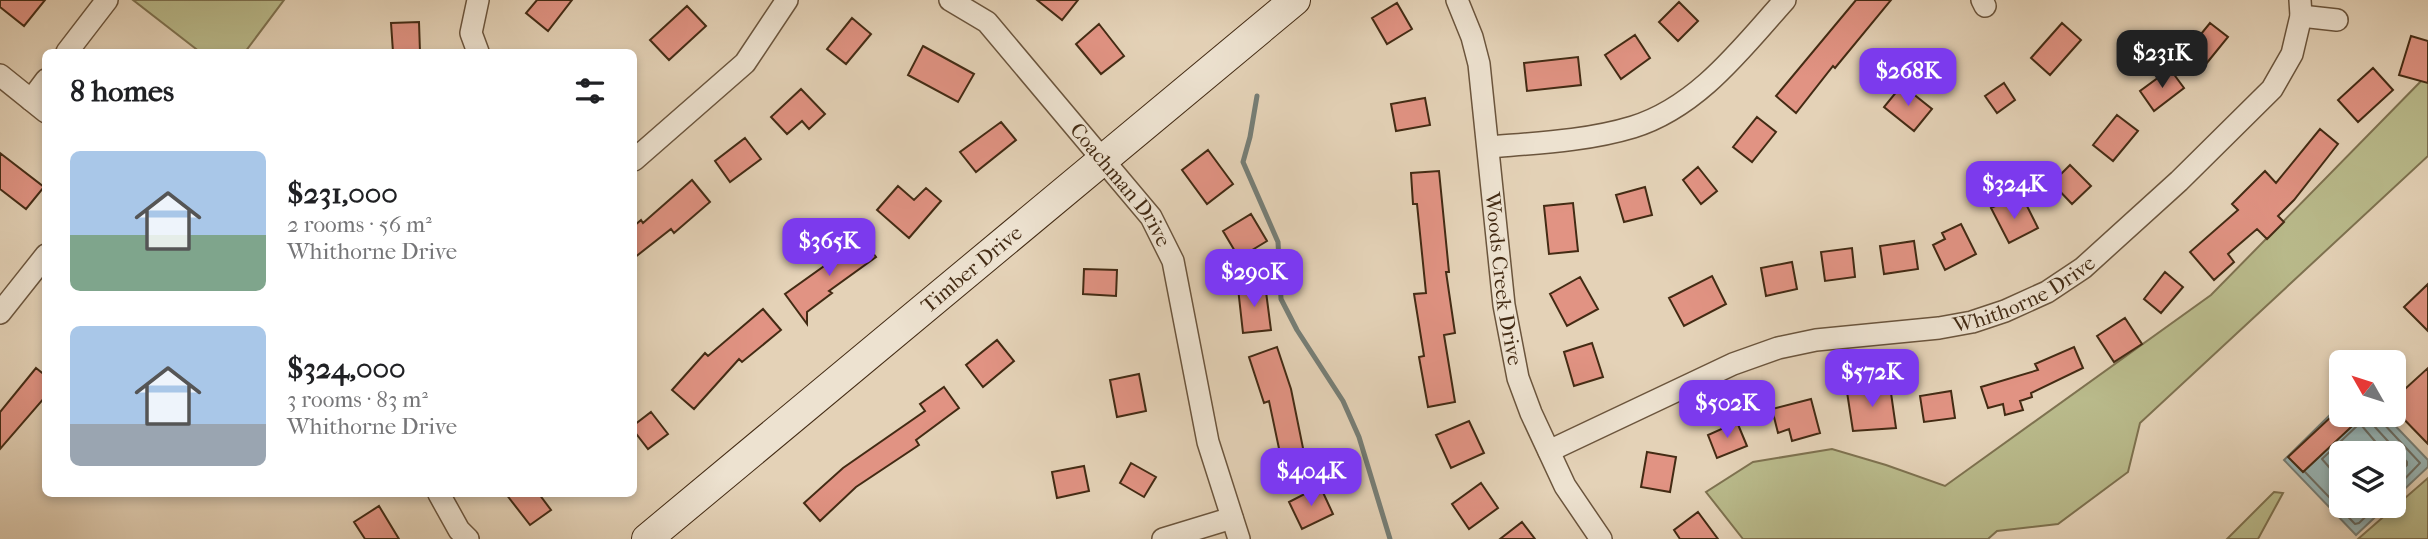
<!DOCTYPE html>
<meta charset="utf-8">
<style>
body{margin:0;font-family:"IM FELL French Canon",serif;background:#f6f6f6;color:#202124;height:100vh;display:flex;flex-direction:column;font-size:26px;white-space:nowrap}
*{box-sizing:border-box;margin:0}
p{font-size:23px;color:#757577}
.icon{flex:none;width:38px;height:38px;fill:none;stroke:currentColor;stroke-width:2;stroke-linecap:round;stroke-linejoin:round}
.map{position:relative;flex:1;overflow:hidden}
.details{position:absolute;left:42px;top:49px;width:595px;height:448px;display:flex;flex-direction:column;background:#fff;border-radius:10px;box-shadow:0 4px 10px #0003}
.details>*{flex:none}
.needle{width:46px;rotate:309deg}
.fabs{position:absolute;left:2329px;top:350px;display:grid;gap:14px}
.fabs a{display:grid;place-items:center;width:77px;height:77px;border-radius:10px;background:#fff;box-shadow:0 4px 10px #0003;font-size:35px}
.price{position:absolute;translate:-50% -60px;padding:0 16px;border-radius:14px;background:#7c3aed;color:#fff;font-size:23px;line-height:46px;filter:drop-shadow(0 2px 4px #0008)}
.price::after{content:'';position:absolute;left:50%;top:42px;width:21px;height:16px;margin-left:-10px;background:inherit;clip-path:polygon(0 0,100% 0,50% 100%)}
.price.selected{background:#222;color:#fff}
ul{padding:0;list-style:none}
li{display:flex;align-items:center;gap:21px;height:175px;padding:0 28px}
li span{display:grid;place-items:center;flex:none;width:196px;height:140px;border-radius:10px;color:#555}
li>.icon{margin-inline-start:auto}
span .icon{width:84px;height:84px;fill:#fffc;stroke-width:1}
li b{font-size:30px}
h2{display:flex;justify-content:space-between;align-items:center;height:84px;padding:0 28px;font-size:30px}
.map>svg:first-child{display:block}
.green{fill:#b9ba8b;stroke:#7e7250;stroke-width:2}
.water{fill:#98b6b7;stroke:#767e76;stroke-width:2}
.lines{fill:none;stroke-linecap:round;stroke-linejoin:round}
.shore{stroke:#6e7066;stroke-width:2}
.stream{stroke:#767e76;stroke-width:5}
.building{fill:#e19383;stroke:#432b14;stroke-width:2}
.minor-casing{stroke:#6b553d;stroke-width:24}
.secondary-casing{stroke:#432b14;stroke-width:32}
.minor{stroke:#ede2d0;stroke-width:21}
.secondary{stroke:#ede2d0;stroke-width:30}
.labels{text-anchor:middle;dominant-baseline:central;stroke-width:5;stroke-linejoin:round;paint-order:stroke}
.street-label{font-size:21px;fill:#432b14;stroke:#ede2d0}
</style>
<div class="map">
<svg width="2428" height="539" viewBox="0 0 2428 539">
<rect width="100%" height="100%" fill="#e4d2b7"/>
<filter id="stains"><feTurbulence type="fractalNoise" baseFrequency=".00286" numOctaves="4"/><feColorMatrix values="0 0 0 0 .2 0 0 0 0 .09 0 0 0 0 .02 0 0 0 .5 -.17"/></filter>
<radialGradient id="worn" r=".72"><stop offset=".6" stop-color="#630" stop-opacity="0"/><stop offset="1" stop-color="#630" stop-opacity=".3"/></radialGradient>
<path class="green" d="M133 0H284L245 52H200Z
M2428 74V156L2140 423 2128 472 2058 524 1997 531 1988 539H1743L1706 492 1753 462 1832 449 1886 465 1945 486 2211 295Z
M2428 478V539H2358Z
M2274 492 2283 493 2258 539H2227Z"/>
<path class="water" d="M2341 404 2342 415H2385L2428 460V467L2394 499V453H2342V506H2387L2356 535 2284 460Z"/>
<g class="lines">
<path class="shore" d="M2371 415 2375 427 2407 462V465L2394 478
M2380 415 2382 422 2420 463 2394 490
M2305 472 2355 524 2359 523 2377 506
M2342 482 2322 459 2358 425 2362 426 2385 453"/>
<path class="stream" d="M1257 96 1250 137 1243 162 1278 242 1281 299 1297 330 1343 401 1359 437 1390 539"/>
</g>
<path class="building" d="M0 0H45L24 26 0 7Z
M537 0H572L548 31 526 13Z
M1037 0H1078L1062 20Z
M1856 0H1891L1835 68 1833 66 1796 113 1776 96Z
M1679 2 1698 21 1678 41 1659 22Z
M1397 3 1412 29 1387 44 1372 18Z
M687 6 706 26 669 60 650 40Z
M852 18 871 34 846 64 827 49Z
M419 22 420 52H393L391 23Z
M2062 23 2081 40 2050 75 2031 58Z
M2210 23 2228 37 2206 64 2188 50Z
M1099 24 1124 56 1101 74 1076 44Z
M1635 35 1650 58 1621 79 1605 55Z
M2411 36 2428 41V83L2399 75Z
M923 46 974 74 958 102 908 75Z
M1578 57 1581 85 1527 91 1524 63Z
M2373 68 2393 90 2358 122 2338 100Z
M2170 69 2184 88 2154 111 2140 91Z
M2004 83 2015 100 1997 113 1985 96Z
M1902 85 1932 109 1914 131 1884 107Z
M801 89 825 114 809 129 802 121 787 134 771 117Z
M1425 98 1430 125 1396 131 1391 104Z
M2117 115 2138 131 2113 161 2093 145Z
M1757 117 1776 132 1752 162 1733 147Z
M1001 122 1016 140 976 172 960 152Z
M2320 129 2338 144 2294 200 2278 216 2284 222 2267 239 2257 229 2228 254 2234 262 2214 280 2190 252 2238 210 2232 204 2265 171 2276 183Z
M745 138 761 159 730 182 715 161Z
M1208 150 1233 184 1207 204 1182 170Z
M0 153 44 187 26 209 0 189Z
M2070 165 2091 186 2072 204 2052 183Z
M1698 167 1717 191 1701 204 1683 180Z
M1439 171 1449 272H1446L1455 333 1444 335 1455 402 1428 407 1419 357 1424 356 1414 294 1426 293 1417 204H1413L1411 173Z
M692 180 710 202 674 233 671 229 634 258V226L641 220 643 223Z
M898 186 914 200 926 188 941 201 909 238 877 210Z
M1645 187 1652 215 1624 222 1616 195Z
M2006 201 2011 211 2026 204 2038 228 2009 243 1991 208Z
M1573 203 1578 251 1549 254 1544 206Z
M1251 214 1267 241 1239 258 1223 231Z
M1961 224 1976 254 1945 270 1933 245 1945 239 1942 233Z
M862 239 876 257 829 291 832 293 807 312V324L785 294Z
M1914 241 1918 269 1884 274 1880 246Z
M1852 248 1855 277 1825 281 1821 252Z
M1792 262 1797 289 1766 296 1761 268Z
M1084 269 1117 270 1116 296 1083 294Z
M2165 272 2183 287 2161 313 2144 299Z
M1712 276 1726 304 1684 326 1669 298Z
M1580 277 1598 309 1567 326 1550 294Z
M1265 284 1271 330 1243 333 1238 288Z
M2428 284V331L2404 307Z
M763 309 781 330 742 362 739 359 694 409 672 390 705 353 708 356Z
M2125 318 2142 344 2114 362 2097 336Z
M997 340 1014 361 983 387 966 365Z
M1592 343 1603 377 1574 386 1564 352Z
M1277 347 1291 389 1304 453 1281 458 1269 401 1264 403 1249 357Z
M2074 347 2083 368 2031 393 2032 397 2020 401 2023 410 2005 415 2003 404 1988 408 1981 387 2038 370 2035 364Z
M36 368 46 376V396L0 449V412Z
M2428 368V444L2394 409V399Z
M1139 374 1146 411 1117 417 1110 380Z
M1890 386 1896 428 1853 431 1847 392Z
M944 387 959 408 916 440 919 445 856 487 820 521 804 503 843 468 925 411 920 404Z
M1951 391 1955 418 1924 422 1920 396Z
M1811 399 1820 433 1792 441 1789 429 1778 433 1772 409Z
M651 412 668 434 648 449 634 431V425Z
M2333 415H2364L2303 472 2288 457Z
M1469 421 1484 453 1451 468 1436 435Z
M1737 422 1747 446 1717 458 1708 435Z
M1647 452 1676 457 1670 492 1641 487Z
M1131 463 1156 477 1144 497 1120 483Z
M1084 466 1089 491 1057 498 1052 472Z
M1481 483 1498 508 1469 529 1452 504Z
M1320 486 1333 514 1302 529 1289 502Z
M506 494H539L551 510 530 525Z
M379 506 399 539H365L354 522Z
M1698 512 1718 539H1680L1674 530Z
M1522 522 1535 539H1500Z"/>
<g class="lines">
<g class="minor-casing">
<g id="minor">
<path d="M478 0 471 33 478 52"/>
<path id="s1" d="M950 0 987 22 1151 217 1173 261 1208 442 1239 539"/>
<path id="s2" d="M1457 0 1472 37 1479 64 1504 305 1518 378 1531 413 1565 486 1601 539"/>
<path d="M1982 0 1985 6"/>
<path d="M2301 16 2337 20"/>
<path d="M67 52 107 0"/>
<path d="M0 75 46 112"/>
<path d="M31 100 46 80"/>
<path d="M1489 147C1537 143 1587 141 1633 127 1698 107 1742 48 1785 0"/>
<path d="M634 160 745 63 787 0"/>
<path d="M0 313 46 255"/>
<path id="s3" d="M1549 451 1733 364 1778 348 1816 340 1939 328 1972 322 2005 311 2047 292 2083 268 2179 181 2272 89 2292 54 2301 16 2300 0"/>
<path d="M439 494 459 530 468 539"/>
<path d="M1163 539 1232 518"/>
</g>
</g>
<g class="secondary-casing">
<g id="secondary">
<path id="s4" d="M647 539 1295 0"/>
</g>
</g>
<use href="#minor" class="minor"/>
<use href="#secondary" class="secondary"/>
</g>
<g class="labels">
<g class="street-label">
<text stroke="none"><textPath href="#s1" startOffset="254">Coachman Drive</textPath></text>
<text stroke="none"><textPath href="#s4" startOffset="422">Timber Drive</textPath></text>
<text stroke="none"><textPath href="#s2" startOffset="284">Woods Creek Drive</textPath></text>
<text stroke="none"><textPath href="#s3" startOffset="506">Whithorne Drive</textPath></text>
</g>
</g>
<rect width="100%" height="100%" filter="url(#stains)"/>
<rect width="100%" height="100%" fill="url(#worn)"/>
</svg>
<div class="fabs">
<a><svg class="needle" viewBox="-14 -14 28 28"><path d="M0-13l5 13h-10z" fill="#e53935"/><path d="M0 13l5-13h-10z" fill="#757577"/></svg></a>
<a><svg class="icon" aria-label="layers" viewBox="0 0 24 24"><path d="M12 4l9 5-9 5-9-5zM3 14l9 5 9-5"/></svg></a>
</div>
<b class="price selected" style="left:2162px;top:90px">$231K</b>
<b class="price" style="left:1908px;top:108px">$268K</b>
<b class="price" style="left:2014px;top:221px">$324K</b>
<b class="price" style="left:829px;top:278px">$365K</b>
<b class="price" style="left:1254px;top:309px">$290K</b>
<b class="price" style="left:1872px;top:409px">$572K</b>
<b class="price" style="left:1727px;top:440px">$502K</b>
<b class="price" style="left:1311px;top:508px">$404K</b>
<section class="details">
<h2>8 homes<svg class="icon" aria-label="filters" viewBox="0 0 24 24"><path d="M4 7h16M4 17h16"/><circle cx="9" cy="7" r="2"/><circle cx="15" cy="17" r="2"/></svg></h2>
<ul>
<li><span style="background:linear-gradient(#a9c7e8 60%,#7fa58c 0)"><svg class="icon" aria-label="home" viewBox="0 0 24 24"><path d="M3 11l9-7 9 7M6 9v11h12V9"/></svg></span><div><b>$231,000</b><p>2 rooms · 56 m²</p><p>Whithorne Drive</p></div></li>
<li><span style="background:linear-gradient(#a9c7e8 70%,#9aa5b1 0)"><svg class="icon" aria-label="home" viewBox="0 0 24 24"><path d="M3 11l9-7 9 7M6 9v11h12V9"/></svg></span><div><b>$324,000</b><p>3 rooms · 83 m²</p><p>Whithorne Drive</p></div></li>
</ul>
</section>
</div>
